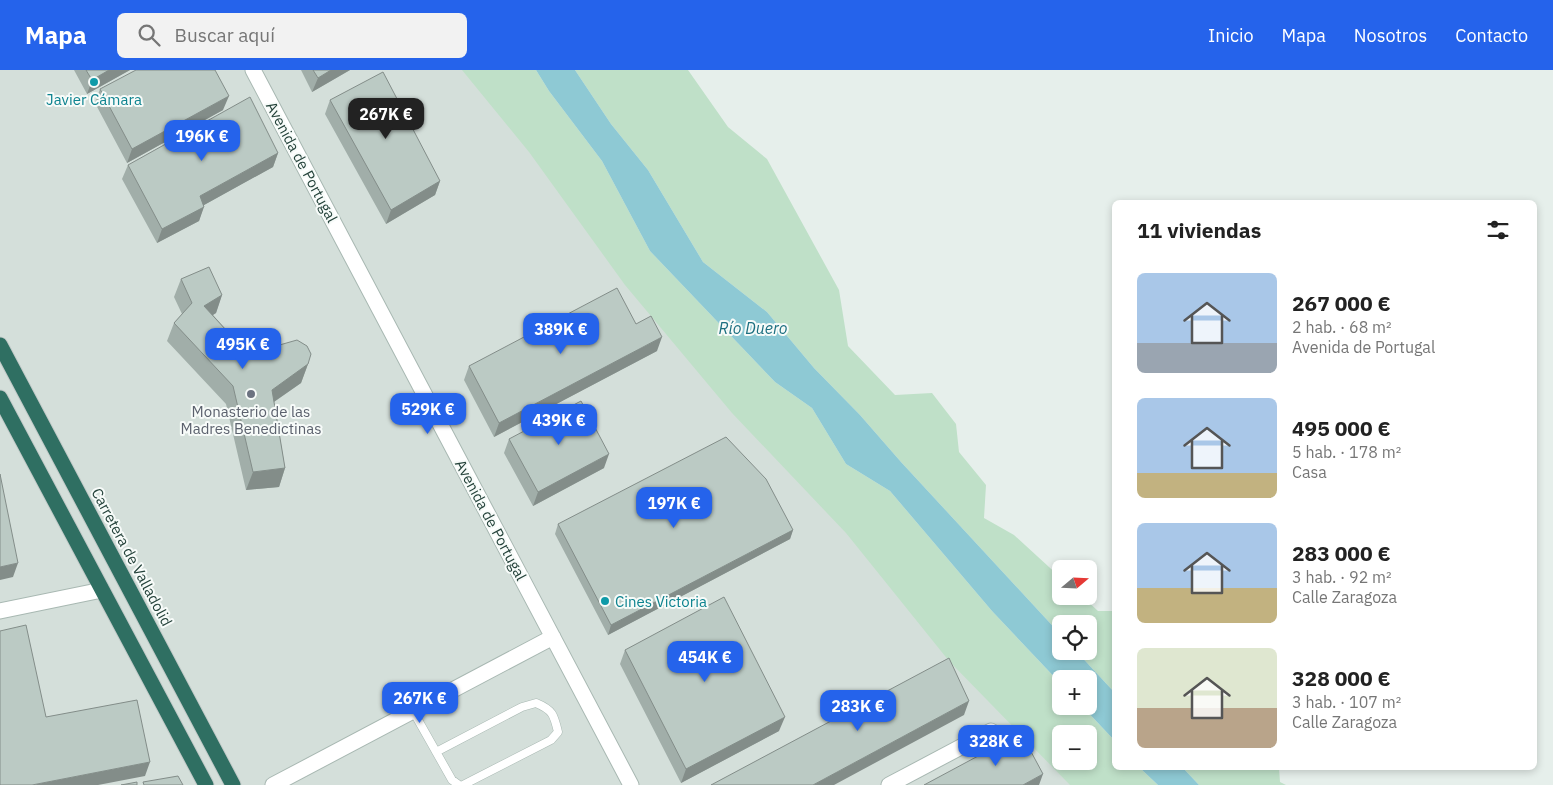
<!DOCTYPE html>
<html lang="es">
<meta charset="utf-8">
<style>
body{margin:0;font-family:"IBM Plex Sans",sans-serif;background:#f2f2f2;color:#222;height:100vh;display:flex;flex-direction:column;font-size:19px;white-space:nowrap}
*{box-sizing:border-box;margin:0}
p{font-size:16px;color:#767676}
.icon{flex:none;width:28px;height:28px;fill:none;stroke:currentColor;stroke-width:2;stroke-linecap:round;stroke-linejoin:round}
.map{position:relative;flex:1;overflow:hidden}
.side{position:absolute;left:1112px;top:130px;width:425px;height:570px;display:flex;flex-direction:column;background:#fff;border-radius:8px;box-shadow:0 2px 8px #0003}
.side>*{flex:none}
.needle{width:32px;rotate:71deg}
.tools{position:absolute;left:1052px;top:490px;display:grid;gap:10px}
.tools a{display:grid;place-items:center;width:45px;height:45px;border-radius:8px;background:#fff;box-shadow:0 2px 8px #0003;font-size:25px}
.price{position:absolute;translate:-50% -42px;padding:0 11px;border-radius:10px;background:#2563eb;color:#fff;font-size:16px;line-height:32px;filter:drop-shadow(0 1px 2px #0008)}
.price::after{content:'';position:absolute;left:50%;top:30px;width:15px;height:11px;margin-left:-8px;background:inherit;clip-path:polygon(0 0,100% 0,50% 100%)}
.price.on{background:#222;color:#fff}
ul{padding:0;list-style:none}
li{display:flex;align-items:center;gap:15px;height:125px;padding:0 25px}
li span{display:grid;place-items:center;flex:none;width:140px;height:100px;border-radius:8px;color:#555}
li>.icon{margin-inline-start:auto}
span .icon{width:60px;height:60px;fill:#fffc;stroke-width:1}
li b{font-size:21px}
h2{display:flex;justify-content:space-between;align-items:center;height:60px;padding:0 25px;font-size:21px}
header{display:flex;align-items:center;gap:30px;box-sizing:border-box;height:70px;padding:0 25px;background:#2563eb;color:#fff}
header strong{font-size:24px}
nav{display:flex;gap:28px;margin-inline-start:auto;font-size:18px}
.search{width:350px;height:45px;background:#f2f2f2;display:flex;align-items:center;gap:12px;box-sizing:border-box;padding:0 18px;border-radius:8px;color:#767676;font-size:19px}
.map>svg:first-child{display:block}
.built{fill:#d4dfda}
.green{fill:#bfe0c8;fill-rule:evenodd}
.water{fill:#8ec9d4}
.lines{fill:none;stroke-linecap:round;stroke-linejoin:round}
.lane-casing{stroke:#a8b8b2;stroke-width:9}
.street-casing{stroke:#a8b8b2;stroke-width:17}
.highway-casing{stroke:#c2cac8;stroke-width:17}
.lane{stroke:#fff;stroke-width:8}
.street{stroke:#fff;stroke-width:15}
.highway{stroke:#2f6f62;stroke-width:15}
.wall{fill:#a1aea9}
.shaded-wall{fill:#838d89}
.building{fill:#bbcac4;stroke:#838d89}
.culture-dot{fill:#0f9aa8;stroke:#f7fbf9;stroke-width:2}
.worship-dot{fill:#6b7280;stroke:#f7fbf9;stroke-width:2}
.labels{text-anchor:middle;dominant-baseline:central;stroke-width:4;stroke-linejoin:round;paint-order:stroke}
.culture-label{font-size:15px;fill:#0d838f;stroke:#f7fbf9}
.street-label{font-size:15px;fill:#24423a;stroke:#f7fbf9}
.worship-label{font-size:15px;fill:#5b616d;stroke:#f7fbf9}
.water-label{font-size:16px;font-style:italic;fill:#1c6f80;stroke:#f7fbf9}
</style>
<header>
<strong>Mapa</strong>
<div class="search"><svg class="icon" aria-label="search" viewBox="0 0 24 24"><circle cx="10" cy="10" r="6"/><path d="M15 15l6 6"/></svg>Buscar aquí</div>
<nav><a>Inicio</a><a>Mapa</a><a>Nosotros</a><a>Contacto</a></nav>
</header>
<div class="map">
<svg width="1553" height="715" viewBox="0 0 1553 715">
<rect width="100%" height="100%" fill="#e6efeb"/>
<path class="built" d="M0 0H491L1061 691 1096 715H0Z"/>
<path class="green" d="M462 0H536L549 21 602 91 650 181 775 312 812 338 846 394 890 421 992 541 1061 614V636H1082L1115 671V698H1140L1158 715H1070L949 591 846 463 732 343 625 215 529 82ZM1061 664H1089V691H1061Z
M575 0H688L728 57 767 89 839 220 848 276 895 325 932 323 956 354 959 382 986 415 984 448 1014 465 1061 508V526H1082L1098 541H1115V623L1076 581H1089V554H1061V565L901 392 860 345 814 298 767 242 703 192 648 100 611 54Z
M1183 698H1279L1280 712 1286 715H1199Z"/>
<path class="water" d="M536 0H575L611 54 648 100 703 192 767 242 814 298 860 345 901 392 1061 565V581H1076L1115 623V671L1082 636H1089V609H1061V614L992 541 890 421 846 394 812 338 775 312 650 181 602 91 549 21Z
M1140 698H1183L1199 715H1158Z"/>
<g class="lines">
<g class="lane-casing">
<path id="lane" d="M413 641 452 710 459 715
M436 682 522 637 536 633C553 640 554 645 558 662L551 670 463 715"/>
</g>
<g class="street-casing">
<path id="street" d="M253 0 631 715
M0 541 102 520
M273 715 553 567
M889 715 991 661"/>
</g>
<g class="highway-casing">
<path id="highway" d="M0 275 233 715
M0 328 206 715"/>
</g>
<use href="#lane" class="lane"/>
<use href="#street" class="street"/>
<use href="#highway" class="highway"/>
</g>
<path class="wall" d="M74 0H130L87 24Z
M301 0H350L312 22Z
M100 19 223 40 127 93 95 33Z
M330 30 440 111 435 125 386 154 325 44Z
M278 83 273 97 204 135 199 151 157 173 122 109 128 95Z
M181 209 222 225 216 243 213 245 248 284 308 294 301 313 274 332 285 398 279 417 246 420 226 334 167 271 174 253 182 244 174 227Z
M657 281 494 367 464 310 469 296Z
M509 369 604 398 533 436 504 383Z
M558 454 793 460 790 469 608 565 555 464Z
M625 580 779 661 681 713 620 594Z"/>
<path class="shaded-wall" d="M109 0H130L87 24 92 10Z
M331 0H350L312 22 318 8Z
M229 26 223 40 127 93 132 79Z
M278 83 273 97 195 140 200 126Z
M440 111 435 125 386 154 391 140Z
M204 137 199 151 157 173 162 159Z
M222 225 216 243 198 254 204 236Z
M662 267 657 281 494 367 499 353Z
M308 294 301 313 265 338 272 320Z
M609 384 604 398 533 436 538 422Z
M285 398 279 417 246 420 253 402Z
M793 460 790 469 608 565 611 555Z
M18 493 13 507 0 510V497Z
M969 631 964 645 834 715H813Z
M785 647 779 661 681 713 686 699Z
M150 692 145 706 98 715H32Z
M1043 704 1039 715H1023Z"/>
<path class="building" d="M86 0H109L92 10Z
M136 0H215L229 26 132 79 100 19Z
M313 0H331L318 8Z
M383 2 440 111 391 140 330 30Z
M250 27 278 83 200 126 204 137 162 159 128 95Z
M209 197 222 225 204 236 248 284 297 270 307 276 311 284 308 294 272 320 285 398 253 402 233 316 174 253 192 233 181 209Z
M617 218 636 254 651 246 662 267 499 353 469 296Z
M581 331 609 384 538 422 509 369Z
M726 367 766 409 793 460 611 555 558 454Z
M0 404 18 493 0 497Z
M724 527 785 647 686 699 625 580Z
M26 555 46 647 137 630 150 692 32 715H0V561Z
M949 588 969 631 813 715H711Z
M1021 663 1043 704 1023 715H924Z
M178 706 183 715H144L143 712Z
M137 712V715H121Z"/>
<g class="culture-dot">
<circle cx="94" cy="12" r="5"/>
<circle cx="605" cy="531" r="5"/>
</g>
<circle class="worship-dot" cx="251" cy="324" r="5"/>
<g class="labels">
<g class="culture-label">
<text x="94" y="29">Javier Cámara</text>
<text x="615" y="531" text-anchor="start">Cines Victoria</text>
</g>
<g class="street-label">
<text transform="translate(302 92) rotate(62)">Avenida de Portugal</text>
<text transform="translate(491 450) rotate(62)">Avenida de Portugal</text>
<text transform="translate(132 487) rotate(62)">Carretera de Valladolid</text>
</g>
<g class="worship-label">
<text x="251" y="341">Monasterio de las<tspan x="251" dy="17">Madres Benedictinas</tspan></text>
</g>
<g class="water-label">
<text x="753" y="258">Río Duero</text>
</g>
</g>
</svg>
<div class="tools">
<a><svg class="needle" viewBox="-14 -14 28 28"><path d="M0-13l5 13h-10z" fill="#e53935"/><path d="M0 13l5-13h-10z" fill="#767676"/></svg></a>
<a><svg class="icon" aria-label="locate" viewBox="0 0 24 24"><circle cx="12" cy="12" r="6"/><path d="M12 2v4M12 18v4M2 12h4M18 12h4"/></svg></a>
<a>+</a>
<a>−</a>
</div>
<b class="price on" style="left:386px;top:70px">267K €</b>
<b class="price" style="left:202px;top:92px">196K €</b>
<b class="price" style="left:561px;top:285px">389K €</b>
<b class="price" style="left:243px;top:300px">495K €</b>
<b class="price" style="left:428px;top:365px">529K €</b>
<b class="price" style="left:559px;top:376px">439K €</b>
<b class="price" style="left:674px;top:459px">197K €</b>
<b class="price" style="left:705px;top:613px">454K €</b>
<b class="price" style="left:420px;top:654px">267K €</b>
<b class="price" style="left:858px;top:662px">283K €</b>
<b class="price" style="left:996px;top:697px">328K €</b>
<section class="side">
<h2>11 viviendas<svg class="icon" aria-label="filters" viewBox="0 0 24 24"><path d="M4 7h16M4 17h16"/><circle cx="9" cy="7" r="2"/><circle cx="15" cy="17" r="2"/></svg></h2>
<ul>
<li><span style="background:linear-gradient(#a9c7e8 70%,#9aa5b1 0)"><svg class="icon" aria-label="home" viewBox="0 0 24 24"><path d="M3 11l9-7 9 7M6 9v11h12V9"/></svg></span><div><b>267 000 €</b><p>2 hab. · 68 m²</p><p>Avenida de Portugal</p></div></li>
<li><span style="background:linear-gradient(#a9c7e8 75%,#c2b280 0)"><svg class="icon" aria-label="home" viewBox="0 0 24 24"><path d="M3 11l9-7 9 7M6 9v11h12V9"/></svg></span><div><b>495 000 €</b><p>5 hab. · 178 m²</p><p>Casa</p></div></li>
<li><span style="background:linear-gradient(#a9c7e8 65%,#c2b280 0)"><svg class="icon" aria-label="home" viewBox="0 0 24 24"><path d="M3 11l9-7 9 7M6 9v11h12V9"/></svg></span><div><b>283 000 €</b><p>3 hab. · 92 m²</p><p>Calle Zaragoza</p></div></li>
<li><span style="background:linear-gradient(#dfe7d0 60%,#b9a48a 0)"><svg class="icon" aria-label="home" viewBox="0 0 24 24"><path d="M3 11l9-7 9 7M6 9v11h12V9"/></svg></span><div><b>328 000 €</b><p>3 hab. · 107 m²</p><p>Calle Zaragoza</p></div></li>
</ul>
</section>
</div>
